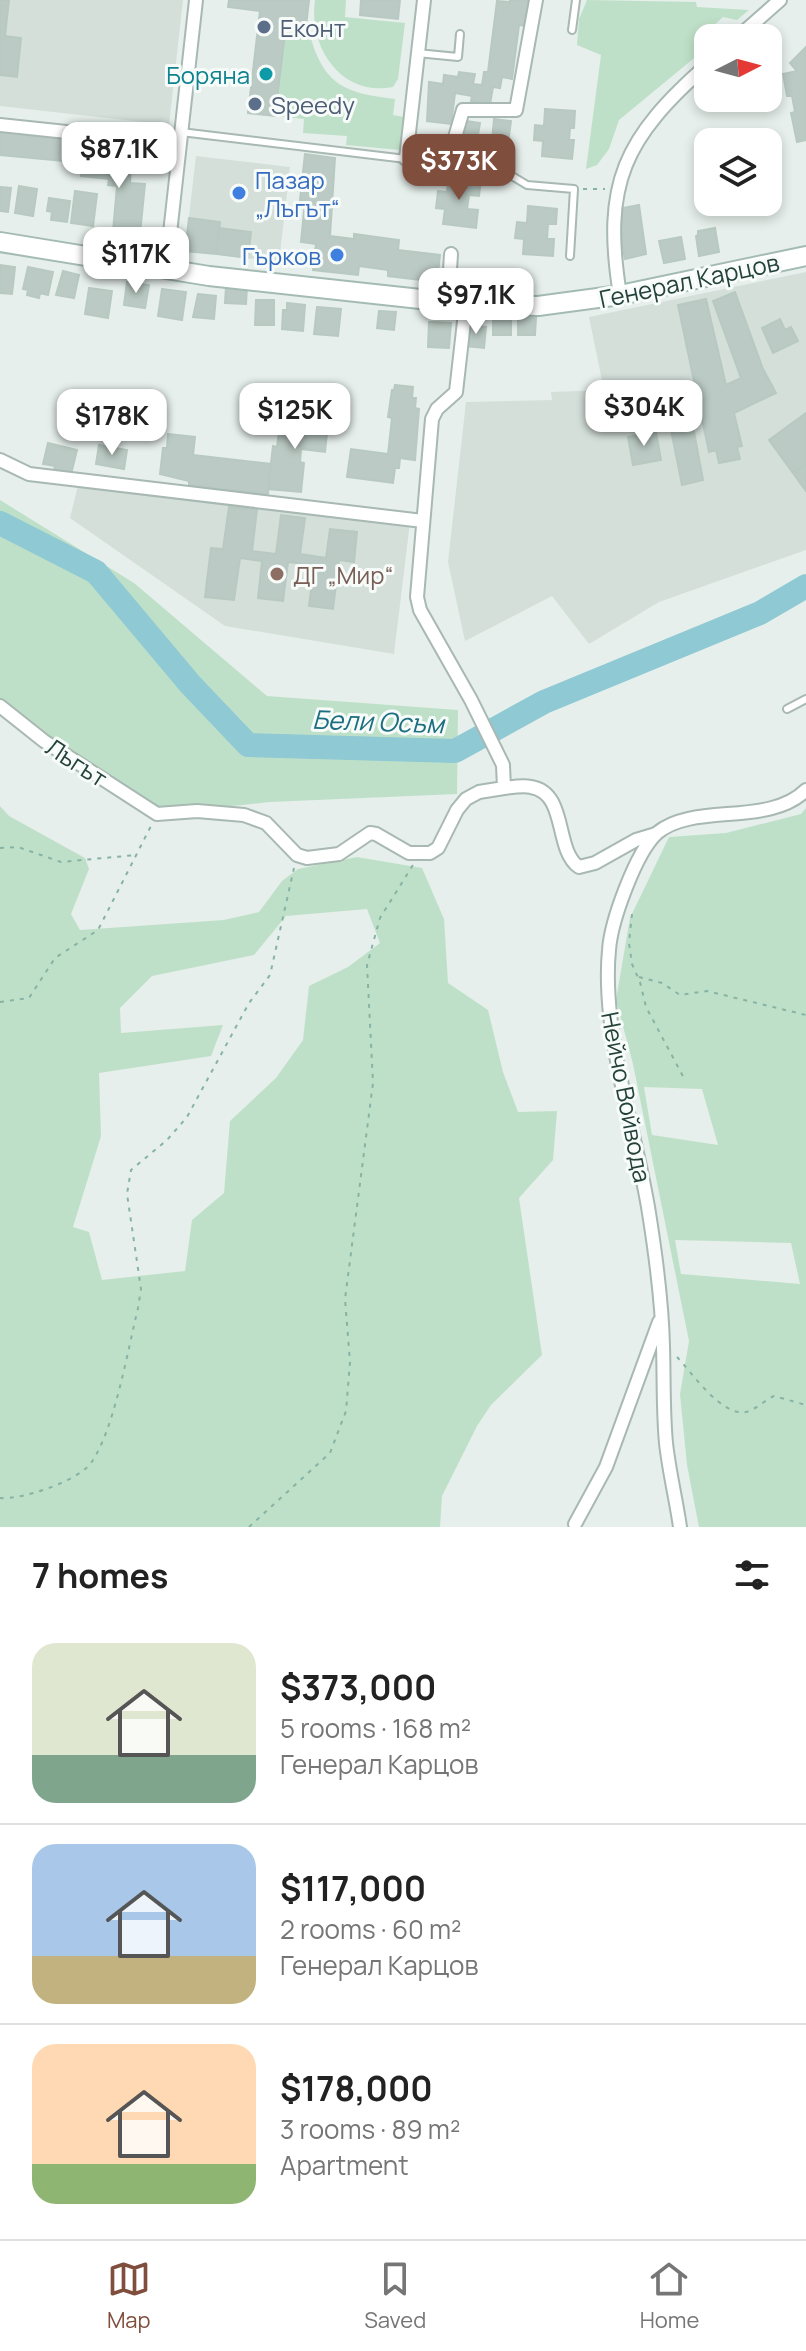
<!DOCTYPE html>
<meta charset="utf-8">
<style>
body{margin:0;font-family:Manrope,sans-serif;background:#f2f2f2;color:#222;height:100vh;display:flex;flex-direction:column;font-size:30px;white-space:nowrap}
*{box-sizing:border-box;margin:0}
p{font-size:26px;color:#767676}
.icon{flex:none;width:44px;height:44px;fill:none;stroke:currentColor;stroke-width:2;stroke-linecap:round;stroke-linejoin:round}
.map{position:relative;height:1527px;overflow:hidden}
.panel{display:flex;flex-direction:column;background:#fff;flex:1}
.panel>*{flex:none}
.needle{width:52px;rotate:84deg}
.tools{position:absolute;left:694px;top:24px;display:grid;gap:16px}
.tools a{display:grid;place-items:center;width:88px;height:88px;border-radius:16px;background:#fff;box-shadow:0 4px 12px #0003;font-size:40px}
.price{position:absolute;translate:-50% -68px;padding:0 18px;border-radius:16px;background:#fff;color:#222;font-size:26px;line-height:52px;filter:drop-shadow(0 2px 4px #0008)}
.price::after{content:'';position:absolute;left:50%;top:48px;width:24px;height:18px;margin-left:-12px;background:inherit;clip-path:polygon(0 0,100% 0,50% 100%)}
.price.selected{background:#804e3d;color:#fff}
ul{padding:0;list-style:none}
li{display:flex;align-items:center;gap:24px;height:200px;padding:0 32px}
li+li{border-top:2px solid #e0e0e0}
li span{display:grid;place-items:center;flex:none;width:224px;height:160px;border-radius:24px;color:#555}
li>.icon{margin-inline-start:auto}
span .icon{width:96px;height:96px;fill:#fffc;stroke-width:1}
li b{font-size:34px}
h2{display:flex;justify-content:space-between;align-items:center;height:96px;padding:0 32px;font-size:34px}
.dock{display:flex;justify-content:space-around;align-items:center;height:112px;border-top:2px solid #e0e0e0;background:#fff;font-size:22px;color:#767676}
.dock a{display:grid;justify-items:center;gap:4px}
.dock .selected{color:#804e3d}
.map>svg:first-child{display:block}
.built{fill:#d4dfda}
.green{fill:#bfe0c8;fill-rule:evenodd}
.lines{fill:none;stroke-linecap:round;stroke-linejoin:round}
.river{stroke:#8ec9d4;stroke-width:24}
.building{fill:#bbcac4;stroke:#b8c9c2;stroke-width:2}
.service-casing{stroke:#a8b8b2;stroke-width:10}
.minor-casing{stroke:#a8b8b2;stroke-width:16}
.secondary-casing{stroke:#a4bbb3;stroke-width:22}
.path{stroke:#86b3a5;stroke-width:2;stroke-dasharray:4 6;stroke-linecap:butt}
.service{stroke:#fff;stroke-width:6}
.minor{stroke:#fff;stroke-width:12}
.secondary{stroke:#fff;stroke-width:18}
.service-dot{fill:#5c6f8a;stroke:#f7fbf9;stroke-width:3}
.culture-dot{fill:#0f9aa8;stroke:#f7fbf9;stroke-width:3}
.shop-dot{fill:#3f7fe0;stroke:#f7fbf9;stroke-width:3}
.education-dot{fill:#8d6e63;stroke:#f7fbf9;stroke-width:3}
.labels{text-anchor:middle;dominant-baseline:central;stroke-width:6;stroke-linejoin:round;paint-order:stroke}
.service-label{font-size:24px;fill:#4e5e75;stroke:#f7fbf9;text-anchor:start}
.culture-label{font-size:24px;fill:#0d838f;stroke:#f7fbf9;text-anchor:end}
.shop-label{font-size:24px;fill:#366cbe;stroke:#f7fbf9;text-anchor:start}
.street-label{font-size:24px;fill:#24423a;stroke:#f7fbf9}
.education-label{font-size:24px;fill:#785e54;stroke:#f7fbf9;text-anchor:start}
.water-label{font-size:26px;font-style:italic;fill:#1c6f80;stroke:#f7fbf9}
</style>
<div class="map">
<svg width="806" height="1527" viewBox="0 0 806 1527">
<rect width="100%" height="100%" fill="#e6efeb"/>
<path class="built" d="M0 0H183L169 125 0 106Z
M196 156 290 167 279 262 185 251Z
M806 272V550L659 602 589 644 552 596 465 641 448 562 466 402 552 400 551 392 604 390 589 317Z
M78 485 410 522 394 654 225 626 70 518Z"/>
<path class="green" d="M315 0H346L345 17 405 23 398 79 393 87C341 97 308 47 315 0Z
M587 0 696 2 697 7 749 10 737 20 723 17 696 42 699 54 619 120 609 149 597 165 586 169 601 55 577 45 579 19Z
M285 33 310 35C324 86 346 93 395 99L393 115 404 117 400 150 346 145 347 136 303 133 304 119 275 116Z
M0 500 134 583 267 696 458 710 457 794 270 802 157 814 0 706Z
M0 806 9 816 85 858 89 869 71 914 80 930 224 920 259 912 282 881 298 869 357 857 422 868 444 919 448 983 488 1010 503 1072 518 1112 557 1111 553 1160 519 1198 542 1355 491 1405 477 1426 442 1496 440 1527H0ZM367 909 380 943 348 967 309 986 303 1040 276 1078 230 1121 224 1193 192 1220 185 1271 102 1280 89 1232 73 1227 101 1136 99 1073 211 1056 223 1025 121 1033 120 1008 152 976 254 955 286 916Z
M806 808V1527H699L687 1465 680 1394 689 1341 633 1064 616 1000 630 918 669 837 726 833 801 814ZM644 1087 702 1089 718 1145 652 1135ZM675 1240 791 1243 800 1284 681 1274Z"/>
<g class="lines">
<path class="river" d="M0 523 96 572 190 684 248 745 455 751 544 702 760 613 806 586"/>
</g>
<path class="building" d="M0 0H9L5 36 21 38 17 77 0 75Z
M229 0H309L305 35 285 33 275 116 248 113 260 11 228 7Z
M361 0H400L398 19 360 15Z
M510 0H530L526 26 519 25 512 79 502 77 500 88 493 87 490 104 471 101 472 96 455 93 451 124 427 121 429 82 443 84 444 75 458 77 459 72 475 74 473 84 482 85 484 72H488L497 1 510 2Z
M806 47V140L797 142 791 113 795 112 792 96H787L783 74 797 71 790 63Z
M545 109 575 111 574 128H570L569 140H574L572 159 542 156 543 141 534 140 535 125 544 126Z
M494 119 511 121 508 143 492 141Z
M460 120 480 123 477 140 458 137Z
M0 132 65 138 63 161 0 155Z
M84 152 106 155V160L131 162 130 183 145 184 140 234 113 231 117 186 108 185 109 179 81 176Z
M305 154 335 158 330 236 354 239V234L399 240 398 250 440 255 437 282 388 276V270L359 266 358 275 313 270 316 244 301 242 305 201 300 200Z
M449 176 481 179 479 196 469 195 467 209 478 210 476 228 443 224 445 209 436 208 438 191 447 192Z
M19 186 37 189 33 216 15 213Z
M0 187 11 188 8 212 0 211Z
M75 191 97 194 93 226 71 223Z
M49 198 70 201 67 222 51 220 52 212 47 211Z
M639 205 646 254 625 259 618 226 621 225 618 209Z
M528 206 557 209 556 224H548L547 239H554L553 256 523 254 524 239 515 238 517 222 527 223Z
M189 218 220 222 216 254 185 251Z
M219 228 251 232 248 258 216 254Z
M715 228 719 252 699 256 696 236 698 235V231Z
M681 237 685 259 664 263 659 241Z
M0 265 15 267 12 294 0 293Z
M28 267 53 272 48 295 40 293 39 298 27 295 28 290 23 289Z
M63 271 79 275 74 298 56 295Z
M127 282 149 285 145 308 124 305Z
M226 286 247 287 246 304 225 303Z
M89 288 112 291 108 318 85 314Z
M162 289 186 292 182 320 158 316Z
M735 292 763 369 776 393 734 413 742 446 737 447 740 459 719 463 716 450 709 452 678 305 706 299 726 385 741 378 713 301Z
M198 294 216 296 214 319 193 317Z
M256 300H274V325H255Z
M287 303 305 305 303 331 282 329 283 310H287Z
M317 307 341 309 338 336 314 334Z
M379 311 396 312 394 330 377 328Z
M493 317H511V335H493Z
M518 318H536L535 335H518Z
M780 319 785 330 791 327 798 341 773 353 762 328Z
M429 322 451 323 449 348 428 347Z
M468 325 486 327 484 348 466 346Z
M395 385 413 387 412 398H416L415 408 419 409 415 460 400 458 399 468H395L393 483 347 477 351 449 388 454 392 418 388 417 392 390H394Z
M806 413V464L793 473 769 440Z
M285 414 316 418V422L328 424 325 452 301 449 300 462 304 463 301 492 268 489 273 446 277 447 279 431 283 432Z
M693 426 703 480 682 485 671 430Z
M656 432 661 460 633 465 628 437Z
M168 434 195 437 193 455 271 464 268 494 189 485V481L160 474 163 448H167Z
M48 443 77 450 71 474 54 470 55 466 43 464Z
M99 445 127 450 124 469 96 464Z
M806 464V491L793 473Z
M229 507 257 510 252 551 276 554 281 515 305 518 300 554 326 558 330 529 357 532 354 562 339 560 333 609 309 606 314 565 288 562 283 601 258 598 262 561 240 558 234 600 205 597 211 548 223 549Z"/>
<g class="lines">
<g class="service-casing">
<path id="service" d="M572 30 576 0
M417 53 458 57 460 34
M181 132 406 159
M492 164 527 185 574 189 570 256
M787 709 806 699"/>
</g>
<g class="minor-casing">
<path id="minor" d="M424 0 406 159 492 164
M737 38 780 0
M0 125 180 144
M448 161 463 110H516L536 0
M166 269 196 0
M620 295C602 183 624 138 708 64
M448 302 451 254
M0 460 29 474 423 521
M0 706 44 741 157 814 197 811 244 815 266 823 297 855 307 858 339 854 370 833 376 834 409 853H430L438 848 457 810 466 799 479 792 504 788 503 765 471 700 420 610 417 597 432 419 437 409 456 392 466 304
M504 788C513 787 523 785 531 787 568 793 554 850 579 867L595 863 636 840 656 834
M575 1524 606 1467 659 1322
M680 1527C676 1499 669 1471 666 1443 663 1411 664 1379 663 1346 662 1302 656 1257 649 1213 636 1130 601 1034 609 950 611 921 636 852 657 833 694 802 769 827 806 790"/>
</g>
<g class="secondary-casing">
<path id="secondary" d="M0 242 209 276 466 304 538 306 620 295 806 256"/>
</g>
<path class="path" d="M583 189H605
M0 848 18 847 61 862 136 855
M632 914 629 943 632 964 640 982 646 1007 685 1080
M639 977 662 983 680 995 707 991 806 1015
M0 1002 29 998 55 958 98 930 152 824
M677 1357C692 1373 722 1417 746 1412 755 1410 765 1400 774 1396L806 1405
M0 1498C22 1500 78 1481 91 1463 114 1431 128 1349 138 1308L141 1289 127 1194 131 1170 167 1140 187 1117 249 1003 270 975 294 868
M249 1527 330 1453 346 1411 350 1362 345 1299 373 1083 367 965 380 918 413 865"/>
<use href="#service" class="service"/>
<use href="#minor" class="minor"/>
<use href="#secondary" class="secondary"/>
</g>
<g class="service-dot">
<circle cx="264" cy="27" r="8"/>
<circle cx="255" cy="104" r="8"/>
</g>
<circle class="culture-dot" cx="266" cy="74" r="8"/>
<g class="shop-dot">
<circle cx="239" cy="193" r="8"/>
<circle cx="337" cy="255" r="8"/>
</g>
<circle class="education-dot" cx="277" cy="574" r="8"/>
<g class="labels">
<g class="service-label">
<text x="280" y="27">Еконт</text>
<text x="271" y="104">Speedy</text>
</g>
<g class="culture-label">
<text x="250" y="74">Боряна</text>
</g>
<g class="shop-label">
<text x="255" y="179">Пазар<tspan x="255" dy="28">„Лъгът“</tspan></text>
<text x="321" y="255" text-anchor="end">Гърков</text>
</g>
<g class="street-label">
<text transform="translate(689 280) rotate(-12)">Генерал Карцов</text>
<text transform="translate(77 762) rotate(33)">Лъгът</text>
<text transform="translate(627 1097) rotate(79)">Нейчо Войвода</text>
</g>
<g class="education-label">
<text x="293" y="574">ДГ „Мир“</text>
</g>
<g class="water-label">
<text transform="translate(378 721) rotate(2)">Бели Осъм</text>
</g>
</g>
</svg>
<div class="tools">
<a><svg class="needle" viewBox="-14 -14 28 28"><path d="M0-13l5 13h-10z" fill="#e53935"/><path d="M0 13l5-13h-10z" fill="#767676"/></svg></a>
<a><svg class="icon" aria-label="layers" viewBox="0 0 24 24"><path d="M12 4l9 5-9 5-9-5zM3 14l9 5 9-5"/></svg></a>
</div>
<b class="price" style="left:119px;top:190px">$87.1K</b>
<b class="price selected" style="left:459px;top:202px">$373K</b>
<b class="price" style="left:136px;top:295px">$117K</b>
<b class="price" style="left:476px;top:336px">$97.1K</b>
<b class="price" style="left:644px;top:448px">$304K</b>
<b class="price" style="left:295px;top:451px">$125K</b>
<b class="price" style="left:112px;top:457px">$178K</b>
</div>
<section class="panel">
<h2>7 homes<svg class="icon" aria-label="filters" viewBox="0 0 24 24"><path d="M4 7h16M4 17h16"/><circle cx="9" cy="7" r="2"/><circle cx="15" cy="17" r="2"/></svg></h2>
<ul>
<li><span style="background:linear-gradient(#dfe7d0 70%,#7fa58c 0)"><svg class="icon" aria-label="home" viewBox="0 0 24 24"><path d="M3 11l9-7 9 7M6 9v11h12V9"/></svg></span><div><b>$373,000</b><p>5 rooms · 168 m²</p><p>Генерал Карцов</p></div></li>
<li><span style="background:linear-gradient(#a9c7e8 70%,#c2b280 0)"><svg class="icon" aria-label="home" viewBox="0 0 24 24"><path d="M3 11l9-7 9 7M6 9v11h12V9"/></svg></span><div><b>$117,000</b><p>2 rooms · 60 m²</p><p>Генерал Карцов</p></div></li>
<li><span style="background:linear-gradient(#ffd9b3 75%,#8fb573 0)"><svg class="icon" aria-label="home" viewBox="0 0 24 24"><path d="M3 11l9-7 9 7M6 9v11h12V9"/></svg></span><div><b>$178,000</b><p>3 rooms · 89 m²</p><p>Apartment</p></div></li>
</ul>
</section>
<nav class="dock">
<a class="selected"><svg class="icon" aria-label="map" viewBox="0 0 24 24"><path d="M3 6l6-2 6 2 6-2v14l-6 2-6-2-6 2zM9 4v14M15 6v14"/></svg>Map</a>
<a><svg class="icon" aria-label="saved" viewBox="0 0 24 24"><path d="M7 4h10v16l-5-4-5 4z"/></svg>Saved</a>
<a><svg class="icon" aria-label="home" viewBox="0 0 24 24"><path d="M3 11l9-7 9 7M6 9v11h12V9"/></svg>Home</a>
</nav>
